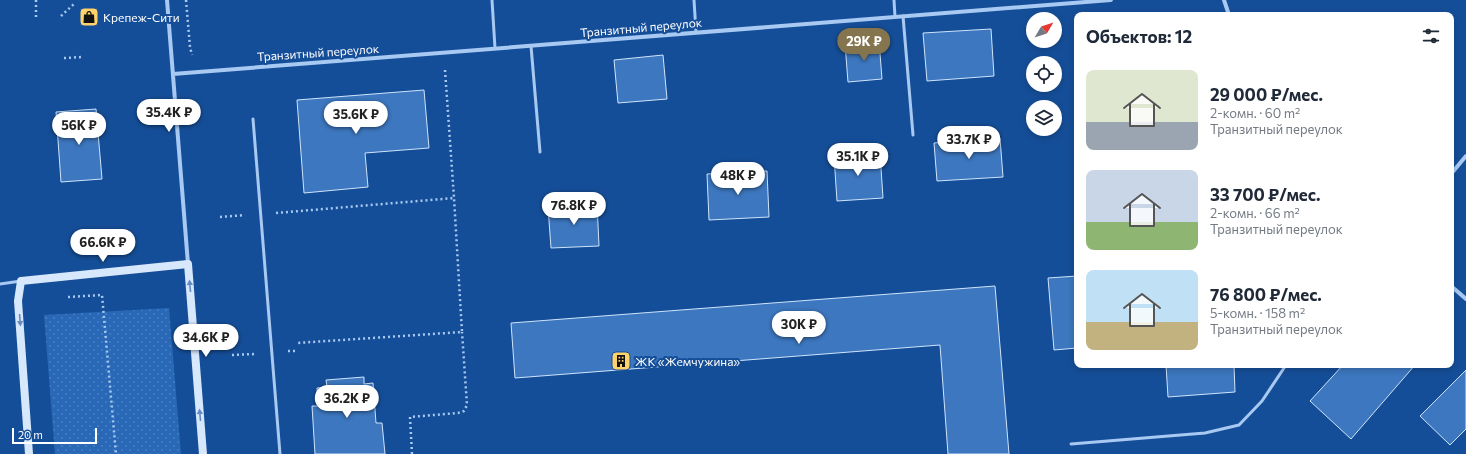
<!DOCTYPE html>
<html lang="ru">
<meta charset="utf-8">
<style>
body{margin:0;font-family:Commissioner,sans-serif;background:#f6f6f7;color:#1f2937;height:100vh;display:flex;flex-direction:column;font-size:15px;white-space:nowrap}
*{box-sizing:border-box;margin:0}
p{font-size:13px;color:#747a83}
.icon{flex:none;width:22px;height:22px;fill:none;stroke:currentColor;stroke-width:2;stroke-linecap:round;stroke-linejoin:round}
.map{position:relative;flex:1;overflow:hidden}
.details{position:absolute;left:1074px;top:12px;width:380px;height:356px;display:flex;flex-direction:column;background:#fff;border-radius:8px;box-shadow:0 2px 6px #0003}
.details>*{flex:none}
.needle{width:26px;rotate:51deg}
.controls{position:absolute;left:1026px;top:12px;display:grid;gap:8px}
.controls a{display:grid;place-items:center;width:36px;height:36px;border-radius:50%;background:#fff;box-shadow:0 2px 6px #0003;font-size:20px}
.scale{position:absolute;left:12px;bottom:10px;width:85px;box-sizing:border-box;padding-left:4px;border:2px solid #fff;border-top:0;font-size:11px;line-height:14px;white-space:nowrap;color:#fff;-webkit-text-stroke:3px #154e98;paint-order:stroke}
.price{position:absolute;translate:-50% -34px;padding:0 9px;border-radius:14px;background:#fff;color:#222;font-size:13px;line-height:26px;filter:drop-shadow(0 1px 2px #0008)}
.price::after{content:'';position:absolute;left:50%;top:24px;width:12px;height:9px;margin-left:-6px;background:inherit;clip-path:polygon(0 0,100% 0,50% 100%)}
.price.selected{background:#84754e;color:#fff}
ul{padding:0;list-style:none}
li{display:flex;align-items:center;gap:12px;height:100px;padding:0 12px}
li span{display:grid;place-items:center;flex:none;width:112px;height:80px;border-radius:8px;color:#555}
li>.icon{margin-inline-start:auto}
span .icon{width:48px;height:48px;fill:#fffc;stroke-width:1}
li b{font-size:17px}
h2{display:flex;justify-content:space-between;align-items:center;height:48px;padding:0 12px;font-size:17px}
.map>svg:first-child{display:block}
.park{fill:url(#park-dots)}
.building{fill:#3d77bf;stroke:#cfe4fc}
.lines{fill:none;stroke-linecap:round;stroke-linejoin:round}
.path{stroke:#a8c9f2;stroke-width:2.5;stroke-dasharray:2 3;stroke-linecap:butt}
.lane{stroke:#a8c9f2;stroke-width:3}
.street{stroke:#a8c9f2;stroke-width:4}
.secondary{stroke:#d7e7fc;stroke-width:8}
.oneway{fill:#638bc0}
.labels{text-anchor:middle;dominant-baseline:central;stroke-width:4;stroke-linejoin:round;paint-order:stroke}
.poi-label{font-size:12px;fill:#fff;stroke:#154e98;text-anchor:start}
.street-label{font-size:12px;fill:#fff;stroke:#154e98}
</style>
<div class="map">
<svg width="1466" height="454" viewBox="0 0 1466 454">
<defs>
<pattern id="park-dots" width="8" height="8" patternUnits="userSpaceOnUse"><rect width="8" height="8" fill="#2868b6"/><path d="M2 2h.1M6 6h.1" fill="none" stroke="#487fc1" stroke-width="1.8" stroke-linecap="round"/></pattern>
</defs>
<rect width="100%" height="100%" fill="#154e98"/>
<path class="park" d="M169 308 181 454H55L44 315Z"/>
<path class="building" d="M991 29 994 76 927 81 923 33Z
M879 41 882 79 848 82 845 44Z
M663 55 667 99 618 103 614 60Z
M424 90 429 148 365 153 368 187 304 193 297 100Z
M96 109 102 179 61 182 56 112Z
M1000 138 1003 177 937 181 934 143Z
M880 153 883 198 837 201 834 156Z
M767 171 769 217 709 220 707 174Z
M597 203 599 246 551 248 548 207Z
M1077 276V348L1054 350 1048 278Z
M995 286 1009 454H948L940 345 515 378 511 323Z
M1166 365H1234L1235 392 1168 397Z
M1343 365H1415L1351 439 1310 401Z
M1466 370V429L1450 445 1420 416Z
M364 377V384L373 383 376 423H382L385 454H315L312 406H318L317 388 327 387 326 380Z"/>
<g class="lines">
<path class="path" d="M36 0V17
M186 0 190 47 192 55
M61 16 75 3
M64 58 83 57
M445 70 454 198
M276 213 454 198 462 332 297 343
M220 217 245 215
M68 297 102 295 116 454
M288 351H297
M232 355 255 354
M412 454 410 417 458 413 464 411 467 405 462 332"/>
<path class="lane" d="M492 0 495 48
M694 0 696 32
M894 0 895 17
M903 16 913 135
M531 46 540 152
M253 119 280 454
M0 284 21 281
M1071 444 1205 433 1239 425 1262 401 1286 365"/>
<path class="street" d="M167 0 188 264
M1224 0 1229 15
M173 74 1111 0
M1451 174 1466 156
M1451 286 1466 299"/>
<path class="secondary" d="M29 454 18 301 21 281 188 264 203 454"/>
</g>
<defs><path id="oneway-solid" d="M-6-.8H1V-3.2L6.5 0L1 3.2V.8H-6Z"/></defs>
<g class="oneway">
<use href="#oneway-solid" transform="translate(190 286) rotate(-95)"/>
<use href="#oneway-solid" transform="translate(20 320) rotate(86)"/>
<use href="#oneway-solid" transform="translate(200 415) rotate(-95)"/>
</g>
<defs>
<g id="shop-square" transform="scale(1)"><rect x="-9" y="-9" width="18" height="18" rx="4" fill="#ffd369" stroke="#154e98"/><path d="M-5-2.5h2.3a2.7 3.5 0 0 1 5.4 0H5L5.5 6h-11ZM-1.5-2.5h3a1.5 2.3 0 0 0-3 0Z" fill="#111"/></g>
<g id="building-square" transform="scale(1)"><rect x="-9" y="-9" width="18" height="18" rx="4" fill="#ffd369" stroke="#154e98"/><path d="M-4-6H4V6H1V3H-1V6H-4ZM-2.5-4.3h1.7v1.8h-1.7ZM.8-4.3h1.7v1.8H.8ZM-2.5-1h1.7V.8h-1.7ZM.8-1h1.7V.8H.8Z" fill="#111"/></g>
</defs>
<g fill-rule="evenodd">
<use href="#shop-square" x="89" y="17"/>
<use href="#building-square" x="621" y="361"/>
</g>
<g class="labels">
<g class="poi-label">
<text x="103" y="17">Крепеж-Сити</text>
<text x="635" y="361">ЖК «Жемчужина»</text>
</g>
<g class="street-label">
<text transform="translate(641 27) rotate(-5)">Транзитный переулок</text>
<text transform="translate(318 52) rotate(-4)">Транзитный переулок</text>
</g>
</g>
</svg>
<div class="controls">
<a><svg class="needle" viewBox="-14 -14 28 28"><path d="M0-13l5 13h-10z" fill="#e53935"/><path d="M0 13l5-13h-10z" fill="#747a83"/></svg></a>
<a><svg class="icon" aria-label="locate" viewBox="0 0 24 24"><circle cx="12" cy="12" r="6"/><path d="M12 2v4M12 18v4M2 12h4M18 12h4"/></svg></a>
<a><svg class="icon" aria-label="layers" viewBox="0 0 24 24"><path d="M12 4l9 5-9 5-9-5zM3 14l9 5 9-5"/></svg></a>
</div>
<div class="scale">20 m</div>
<b class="price selected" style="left:864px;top:62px">29K ₽</b>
<b class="price" style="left:169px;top:133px">35.4K ₽</b>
<b class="price" style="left:356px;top:135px">35.6K ₽</b>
<b class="price" style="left:79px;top:146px">56K ₽</b>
<b class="price" style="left:969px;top:160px">33.7K ₽</b>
<b class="price" style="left:858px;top:177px">35.1K ₽</b>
<b class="price" style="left:738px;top:196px">48K ₽</b>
<b class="price" style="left:574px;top:226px">76.8K ₽</b>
<b class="price" style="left:103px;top:263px">66.6K ₽</b>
<b class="price" style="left:799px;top:345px">30K ₽</b>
<b class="price" style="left:206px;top:358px">34.6K ₽</b>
<b class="price" style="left:347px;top:419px">36.2K ₽</b>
<section class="details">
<h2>Объектов: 12<svg class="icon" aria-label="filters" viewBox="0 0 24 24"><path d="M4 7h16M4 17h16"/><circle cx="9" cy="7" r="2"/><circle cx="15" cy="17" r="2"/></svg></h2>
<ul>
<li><span style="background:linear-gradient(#dfe7d0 65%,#9aa5b1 0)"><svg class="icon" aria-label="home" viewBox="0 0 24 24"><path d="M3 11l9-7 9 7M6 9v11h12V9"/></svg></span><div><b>29 000 ₽/мес.</b><p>2-комн. · 60 m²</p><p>Транзитный переулок</p></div></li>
<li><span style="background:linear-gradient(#c9d6e8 65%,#8fb573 0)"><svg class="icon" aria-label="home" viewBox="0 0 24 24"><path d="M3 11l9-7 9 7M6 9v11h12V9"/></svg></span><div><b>33 700 ₽/мес.</b><p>2-комн. · 66 m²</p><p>Транзитный переулок</p></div></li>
<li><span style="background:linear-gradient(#bfe0f5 65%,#c2b280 0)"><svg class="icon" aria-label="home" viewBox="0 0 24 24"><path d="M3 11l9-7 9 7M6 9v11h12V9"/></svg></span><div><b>76 800 ₽/мес.</b><p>5-комн. · 158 m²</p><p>Транзитный переулок</p></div></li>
</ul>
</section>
</div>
